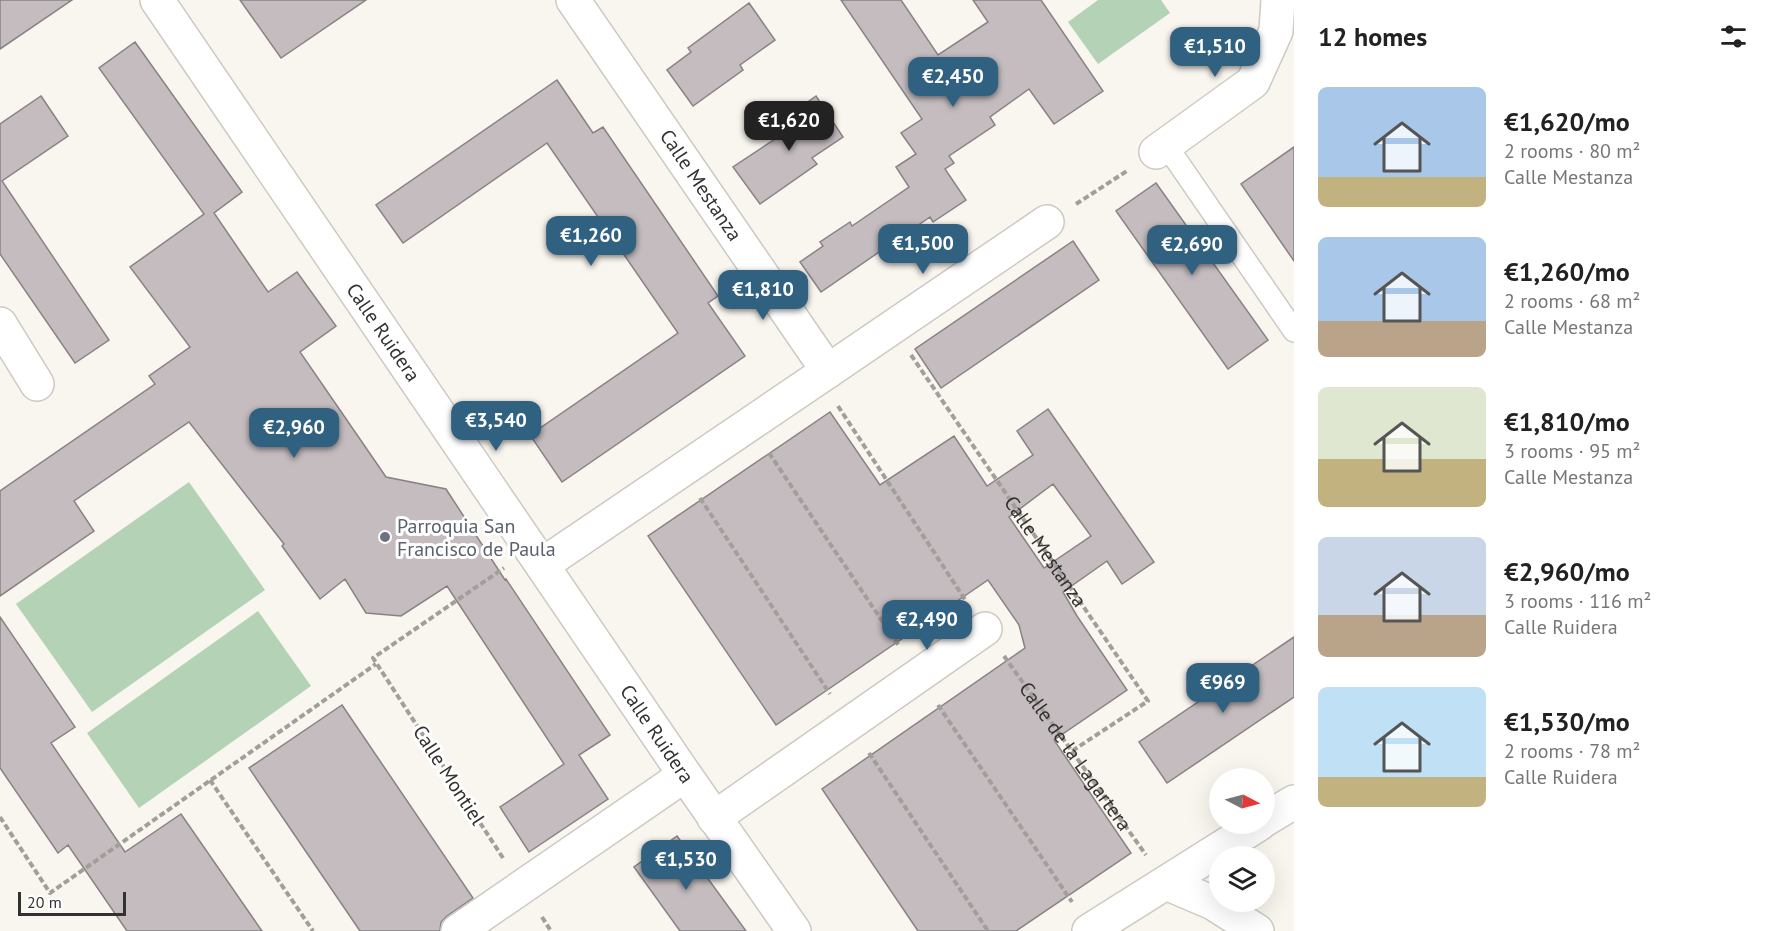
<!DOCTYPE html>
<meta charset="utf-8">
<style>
body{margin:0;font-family:"PT Sans",sans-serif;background:#f6f6f6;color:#222;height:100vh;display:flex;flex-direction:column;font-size:22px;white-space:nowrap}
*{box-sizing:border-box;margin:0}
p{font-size:20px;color:#767676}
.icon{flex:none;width:33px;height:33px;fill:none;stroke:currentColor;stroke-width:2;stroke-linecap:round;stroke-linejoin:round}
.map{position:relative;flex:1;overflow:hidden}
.panel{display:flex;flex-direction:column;background:#fff;width:480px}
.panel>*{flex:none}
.needle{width:39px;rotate:96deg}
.fabs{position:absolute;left:1209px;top:768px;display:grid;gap:12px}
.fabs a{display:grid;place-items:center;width:66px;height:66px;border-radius:50%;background:#fff;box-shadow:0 6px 24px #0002;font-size:30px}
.scale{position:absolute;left:18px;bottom:15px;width:108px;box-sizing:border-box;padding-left:6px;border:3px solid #343230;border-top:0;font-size:16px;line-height:21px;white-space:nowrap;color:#343230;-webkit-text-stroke:4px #fff;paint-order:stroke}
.price{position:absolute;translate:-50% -51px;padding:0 14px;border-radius:12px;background:#316180;color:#fff;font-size:20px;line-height:39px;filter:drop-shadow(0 2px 3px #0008)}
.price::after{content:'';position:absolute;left:50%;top:36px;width:18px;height:14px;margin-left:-9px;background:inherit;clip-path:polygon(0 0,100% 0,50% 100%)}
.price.active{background:#222;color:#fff}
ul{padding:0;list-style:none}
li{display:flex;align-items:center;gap:18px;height:150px;padding:0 24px}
li span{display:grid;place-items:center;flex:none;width:168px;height:120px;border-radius:9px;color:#555}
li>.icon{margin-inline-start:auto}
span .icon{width:72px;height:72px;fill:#fffc;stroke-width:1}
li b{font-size:26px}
h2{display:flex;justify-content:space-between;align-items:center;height:72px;padding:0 24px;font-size:26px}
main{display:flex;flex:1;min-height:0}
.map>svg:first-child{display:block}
.green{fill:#b4d2b5}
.building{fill:#c4bcbf;stroke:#898285;stroke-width:1.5;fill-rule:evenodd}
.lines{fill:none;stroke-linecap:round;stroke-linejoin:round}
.service-casing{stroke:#cdcac3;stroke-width:24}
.pedestrian-casing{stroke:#cdcac3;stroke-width:36}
.minor-casing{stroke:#cdcac3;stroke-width:36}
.path{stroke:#a29f9b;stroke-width:4;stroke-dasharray:6 3;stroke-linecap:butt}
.service{stroke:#fff;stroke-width:21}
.pedestrian{stroke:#fff;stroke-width:33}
.minor{stroke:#fff;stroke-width:33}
.worship-dot{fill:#6b7280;stroke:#fff;stroke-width:2}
.labels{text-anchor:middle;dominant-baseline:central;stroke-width:6;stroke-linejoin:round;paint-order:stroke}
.street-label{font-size:20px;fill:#343230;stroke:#fff}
.worship-label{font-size:20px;fill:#5b616d;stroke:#fff;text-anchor:start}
</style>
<main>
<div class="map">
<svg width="1294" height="931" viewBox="0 0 1294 931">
<rect width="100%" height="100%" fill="#f9f5ef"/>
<path class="green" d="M1098 0H1161L1170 13 1098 64 1068 22Z
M189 482 265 590 92 712 16 604Z
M258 611 311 686 139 808 87 733Z"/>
<path class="building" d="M0 0H72L0 49Z
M240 0H366L281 58Z
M841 0H901L938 55 988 22 973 0H1041L1103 91 1054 124 1029 89 990 117 995 125 949 156 954 163 945 169 966 200 933 222 930 217 821 292 800 262 823 246 820 242 850 222 852 226 909 187 896 167 916 154 901 133 922 119Z
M749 3 775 40 740 65 743 70 693 106 667 70 691 52 688 48Z
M135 42 242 192 214 213 268 292 297 272 336 326 300 352 386 477 446 489 505 580 506 579 610 735 579 755 608 799 529 852 500 807 564 764 447 586 401 616 366 613 345 579 320 599 282 546 284 544 189 422 74 501 94 531 0 596V491L155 384 149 376 190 347 130 267 204 214 99 68Z
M557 80 593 133 603 127 718 296 708 303 745 356 562 482 530 435 678 333 547 143 403 243 376 205Z
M41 96 68 136 2 181 109 340 75 363 0 254V124Z
M816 96 843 137 812 158 817 164 760 204 733 167 784 133 782 130 795 121 791 114Z
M1294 147V261L1241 184Z
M1156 183 1268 340 1228 369 1116 211Z
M1073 241 1099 280 941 388 915 349Z
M1048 409 1154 562 1122 584 1107 561 1063 592 1077 616 1127 690 1054 740 1131 853 1016 931H918L822 789 1025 648 1019 625 988 580 776 725 648 536 830 412 880 485 954 436 987 486 1033 455 1017 431ZM1053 484 1091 536 1044 568 1009 517Z
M0 617 75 727 51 743 125 852 181 814 262 931H127L68 845 58 853 0 768Z
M1294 637V697L1167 783 1139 742Z
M342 705 473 898 447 916 441 922 440 931H360L249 768Z
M677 836 746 931H680L634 867Z"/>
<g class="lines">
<g class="service-casing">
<path id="service" d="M1166 145 1294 331"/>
</g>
<g class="pedestrian-casing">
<path id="pedestrian" d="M714 818 985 629"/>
</g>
<g class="minor-casing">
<g id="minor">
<path id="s3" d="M157 0 685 775 794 931"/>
<path d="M1156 152 1253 82 1276 31 1278 0"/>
<path d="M0 324 37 384"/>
<path d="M828 371 1047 222"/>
<path d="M542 565 828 371 573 0"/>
<path d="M1264 820 1294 802"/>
<path d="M1166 883 1213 903 1257 931"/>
<path d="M458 931 685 775"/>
<path d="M1089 931 1259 824"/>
</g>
</g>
<g class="path">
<path d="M1076 204 1127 171"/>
<path id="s1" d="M911 355 1148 701 1072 751"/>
<path d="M838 406 966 601"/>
<path d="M769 453 899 646"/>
<path d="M700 498 830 694"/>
<path id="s2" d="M1004 656 1146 855"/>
<path d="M938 705 1072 902"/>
<path d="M869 753 988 931"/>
<path d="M210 780 313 931"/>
<path d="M0 817 50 893 376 664"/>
<path d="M503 858 373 658 504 568"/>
<path d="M542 917 551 931"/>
</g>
<use href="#service" class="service"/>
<use href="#pedestrian" class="pedestrian"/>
<use href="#minor" class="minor"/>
</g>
<circle class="worship-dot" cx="385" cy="537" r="6"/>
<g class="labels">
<g class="street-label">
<text transform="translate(701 185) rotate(56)">Calle Mestanza</text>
<text stroke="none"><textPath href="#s3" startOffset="402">Calle Ruidera</textPath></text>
<text stroke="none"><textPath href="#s1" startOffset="238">Calle Mestanza</textPath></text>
<text stroke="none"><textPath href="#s3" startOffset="888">Calle Ruidera</textPath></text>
<text stroke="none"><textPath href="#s2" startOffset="123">Calle de la Lagartera</textPath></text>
<text transform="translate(449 775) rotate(57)">Calle Montiel</text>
</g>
<g class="worship-label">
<text x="397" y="526">Parroquia San<tspan x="397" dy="23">Francisco de Paula</tspan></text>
</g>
</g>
</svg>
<div class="fabs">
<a><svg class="needle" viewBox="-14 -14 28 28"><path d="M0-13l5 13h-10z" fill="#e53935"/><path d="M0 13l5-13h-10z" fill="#767676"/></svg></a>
<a><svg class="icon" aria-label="layers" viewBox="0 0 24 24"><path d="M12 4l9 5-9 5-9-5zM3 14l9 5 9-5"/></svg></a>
</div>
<div class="scale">20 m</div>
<b class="price" style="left:1215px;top:78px">€1,510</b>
<b class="price" style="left:953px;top:108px">€2,450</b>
<b class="price active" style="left:789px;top:152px">€1,620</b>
<b class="price" style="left:591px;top:267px">€1,260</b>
<b class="price" style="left:923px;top:275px">€1,500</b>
<b class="price" style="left:1192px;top:276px">€2,690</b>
<b class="price" style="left:763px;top:321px">€1,810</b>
<b class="price" style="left:496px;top:452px">€3,540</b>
<b class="price" style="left:294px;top:459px">€2,960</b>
<b class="price" style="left:927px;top:651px">€2,490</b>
<b class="price" style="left:1223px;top:714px">€969</b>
<b class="price" style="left:686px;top:891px">€1,530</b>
</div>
<section class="panel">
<h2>12 homes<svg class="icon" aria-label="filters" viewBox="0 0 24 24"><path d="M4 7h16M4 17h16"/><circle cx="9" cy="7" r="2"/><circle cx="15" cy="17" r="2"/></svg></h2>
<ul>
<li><span style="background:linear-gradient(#a9c7e8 75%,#c2b280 0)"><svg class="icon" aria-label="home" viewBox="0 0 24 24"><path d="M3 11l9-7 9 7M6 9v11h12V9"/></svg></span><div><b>€1,620/mo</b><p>2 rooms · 80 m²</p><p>Calle Mestanza</p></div></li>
<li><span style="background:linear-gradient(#a9c7e8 70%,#b9a48a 0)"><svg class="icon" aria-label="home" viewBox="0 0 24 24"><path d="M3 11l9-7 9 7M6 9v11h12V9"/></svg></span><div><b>€1,260/mo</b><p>2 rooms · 68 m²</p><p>Calle Mestanza</p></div></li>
<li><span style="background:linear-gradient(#dfe7d0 60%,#c2b280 0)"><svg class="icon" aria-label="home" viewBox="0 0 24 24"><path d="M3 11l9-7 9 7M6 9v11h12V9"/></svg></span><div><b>€1,810/mo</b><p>3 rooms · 95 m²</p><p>Calle Mestanza</p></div></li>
<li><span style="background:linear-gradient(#c9d6e8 65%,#b9a48a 0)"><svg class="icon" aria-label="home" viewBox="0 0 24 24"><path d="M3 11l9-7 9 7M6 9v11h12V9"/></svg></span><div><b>€2,960/mo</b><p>3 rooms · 116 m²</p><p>Calle Ruidera</p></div></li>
<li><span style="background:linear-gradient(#bfe0f5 75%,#c2b280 0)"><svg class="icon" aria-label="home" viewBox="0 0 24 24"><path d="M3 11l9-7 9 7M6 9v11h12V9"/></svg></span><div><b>€1,530/mo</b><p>2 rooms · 78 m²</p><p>Calle Ruidera</p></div></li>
</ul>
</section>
</main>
